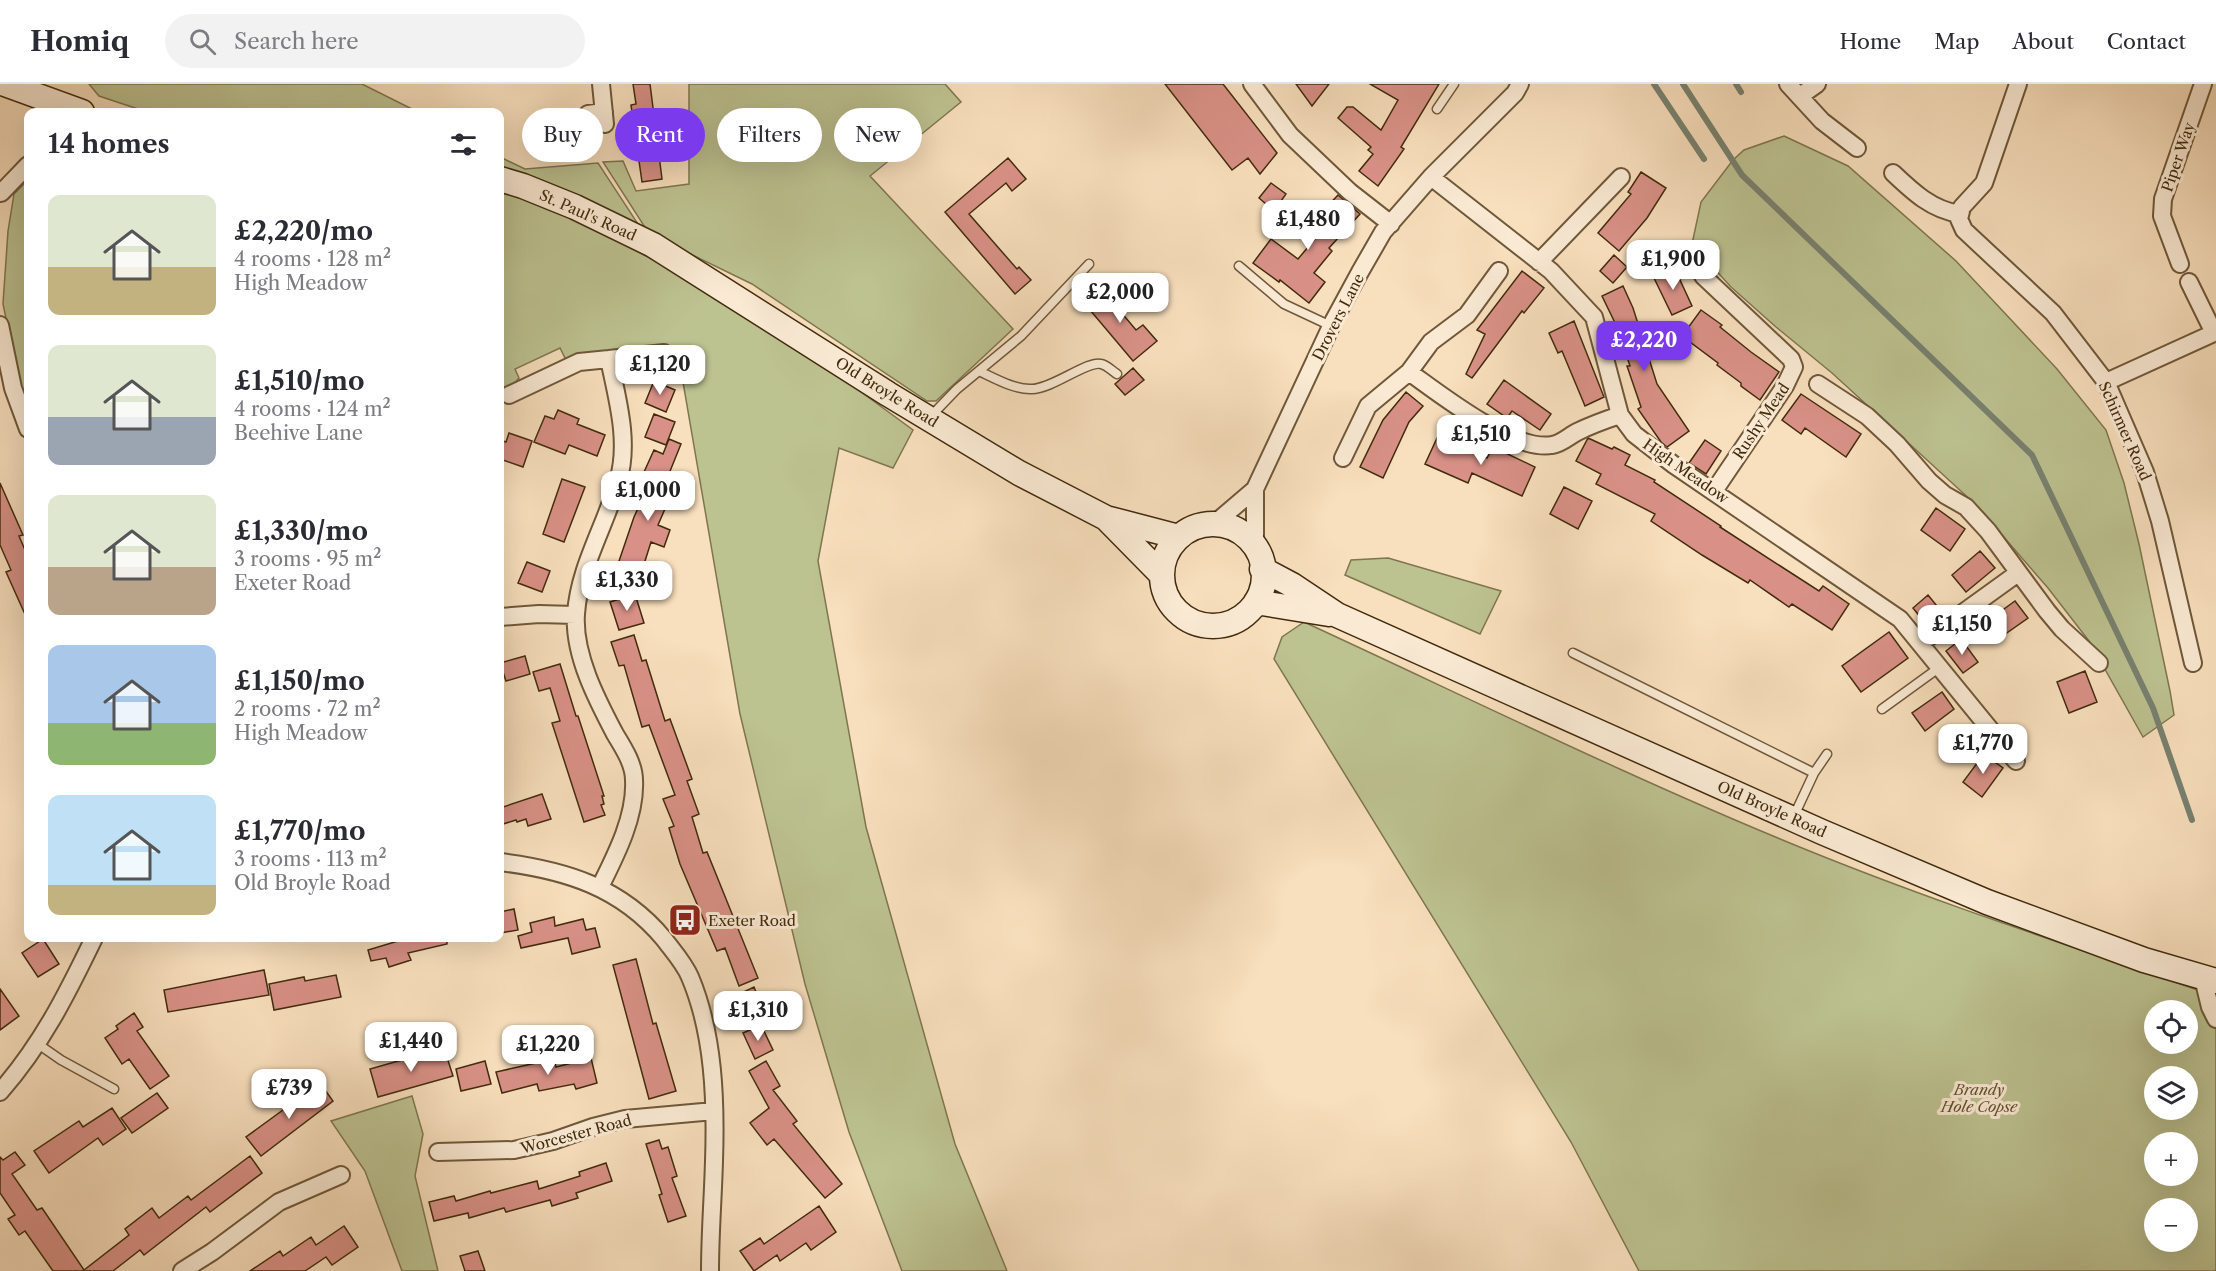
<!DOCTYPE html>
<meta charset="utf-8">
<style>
body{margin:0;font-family:"Libre Caslon Text",serif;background:#f2f2f3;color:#2b2b33;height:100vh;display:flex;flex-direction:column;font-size:22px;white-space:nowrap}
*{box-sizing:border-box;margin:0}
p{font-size:20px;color:#7c7c81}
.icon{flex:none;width:33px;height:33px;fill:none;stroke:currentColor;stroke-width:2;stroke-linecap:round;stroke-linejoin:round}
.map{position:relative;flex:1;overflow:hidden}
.panel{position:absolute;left:24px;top:24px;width:480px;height:834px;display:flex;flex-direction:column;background:#fff;border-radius:12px;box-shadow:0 6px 24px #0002}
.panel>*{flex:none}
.top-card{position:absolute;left:522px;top:24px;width:570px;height:54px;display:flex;gap:12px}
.controls{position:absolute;left:2144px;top:916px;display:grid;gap:12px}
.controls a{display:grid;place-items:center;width:54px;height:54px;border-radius:50%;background:#fff;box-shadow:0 6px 24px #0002;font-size:30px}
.price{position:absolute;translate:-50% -51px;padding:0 14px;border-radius:12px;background:#fff;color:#222;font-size:20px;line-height:39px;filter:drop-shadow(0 2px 3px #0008)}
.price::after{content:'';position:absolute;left:50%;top:36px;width:18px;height:14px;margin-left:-9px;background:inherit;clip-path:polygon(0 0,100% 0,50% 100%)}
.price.active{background:#7c3aed;color:#fff}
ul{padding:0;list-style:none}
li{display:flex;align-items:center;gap:18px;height:150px;padding:0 24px}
li span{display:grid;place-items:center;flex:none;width:168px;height:120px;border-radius:12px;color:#555}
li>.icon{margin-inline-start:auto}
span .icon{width:72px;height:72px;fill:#fffc;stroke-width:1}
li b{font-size:26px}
h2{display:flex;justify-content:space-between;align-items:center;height:72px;padding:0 24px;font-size:26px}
.tag{padding:0 21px;border-radius:27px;background:#fff;box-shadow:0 6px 24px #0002;font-size:21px;line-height:54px}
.tag.active{background:#7c3aed;color:#fff}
header{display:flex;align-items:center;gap:36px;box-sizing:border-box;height:84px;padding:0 30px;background:#fff;border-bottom:2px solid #e1e1e2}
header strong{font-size:28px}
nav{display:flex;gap:33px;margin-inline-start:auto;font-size:21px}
.search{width:420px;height:54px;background:#f2f2f3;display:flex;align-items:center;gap:15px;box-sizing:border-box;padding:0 21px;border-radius:33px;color:#7c7c81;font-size:22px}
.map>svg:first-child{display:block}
.green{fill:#bdc291;stroke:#7f764f;stroke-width:1.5;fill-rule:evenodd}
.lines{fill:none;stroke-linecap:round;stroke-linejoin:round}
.stream{stroke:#788270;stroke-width:6}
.building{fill:#d99187;stroke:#412b0d;stroke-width:1.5}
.service-casing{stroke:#6f5839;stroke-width:11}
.minor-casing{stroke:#6f5839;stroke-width:20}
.secondary-casing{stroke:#412b0d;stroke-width:27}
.service{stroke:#faead4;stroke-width:8}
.minor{stroke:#faead4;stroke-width:16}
.secondary{stroke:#faead4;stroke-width:24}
.labels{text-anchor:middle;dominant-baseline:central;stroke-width:6;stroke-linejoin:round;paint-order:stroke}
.street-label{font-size:15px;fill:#412b0d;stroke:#faead4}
.poi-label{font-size:15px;fill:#412b0d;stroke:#faead4;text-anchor:start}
.park-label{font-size:15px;font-style:italic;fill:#60512e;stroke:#faead4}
</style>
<header>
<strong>Homiq</strong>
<div class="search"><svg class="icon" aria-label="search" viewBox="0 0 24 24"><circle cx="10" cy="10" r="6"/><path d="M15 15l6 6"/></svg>Search here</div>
<nav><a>Home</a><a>Map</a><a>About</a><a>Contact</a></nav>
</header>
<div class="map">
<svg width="2216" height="1187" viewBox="0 0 2216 1187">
<rect width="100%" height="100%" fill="#f8dfbd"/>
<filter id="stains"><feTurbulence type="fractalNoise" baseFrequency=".00333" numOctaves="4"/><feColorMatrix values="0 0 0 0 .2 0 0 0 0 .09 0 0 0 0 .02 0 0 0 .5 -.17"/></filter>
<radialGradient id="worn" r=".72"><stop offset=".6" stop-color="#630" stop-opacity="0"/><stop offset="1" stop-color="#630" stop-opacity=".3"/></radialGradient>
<path class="green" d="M89 0H362L418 28H147L99 12Z
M689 0H945L961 18 870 92 1013 245 936 317H927L752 200 672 161 646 145 603 78 623 77 636 107 689 100Z
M1784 52 1848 82 1956 177 2057 285 2106 346 2124 399 2139 460 2170 607 2174 631 2143 653 2089 557 2048 504 1975 420 1832 289 1776 243 1731 203 1692 160 1701 118 1733 76 1744 66Z
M500 73 525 85 598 79 640 143 500 85Z
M28 96V324L20 302 3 220 8 147 14 110Z
M500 105 570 132 680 190 808 269 913 346 893 384 839 364 818 477 866 743 955 1060 1007 1187H902L849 1048 805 900 740 630 677 263 572 275 565 274 560 264 515 285 519 294 500 315Z
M1388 474 1501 507 1480 550 1345 491 1351 476Z
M1304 538C1471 615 1637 697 1807 766 1935 818 2065 860 2195 905L2216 911V1187H1639L1571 1058 1274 575 1282 553ZM2154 927H2187V960H2154ZM2154 993H2187V1026H2154ZM2154 1059H2187V1092H2154ZM2154 1125H2187V1158H2154Z
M412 1012 423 1050 415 1092 438 1187H402L365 1087 331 1037Z"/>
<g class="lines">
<path class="stream" d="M1654 0 1704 75
M1683 0 1742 91 2032 371 2153 624 2192 736
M1736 0 1741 8"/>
</g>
<path class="building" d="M633 0H650L662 95 642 98 631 21 636 20Z
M1165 0H1223L1277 69 1260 90 1248 74 1232 86Z
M1296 0H1329L1312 22Z
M1370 0H1439L1401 63 1404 65 1378 102 1359 87 1373 70 1368 66 1371 63 1338 34 1347 23H1353L1381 46 1398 16Z
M578 41 581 63 536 70 533 48Z
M1008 74 1026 95 1012 107 1006 99 969 130 1017 185 1019 183 1031 196 1015 210 945 128Z
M1641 88 1666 104 1647 134 1619 167 1598 149 1631 110 1628 108Z
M1271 99 1286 110 1274 127 1259 114Z
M1338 111 1360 130 1329 164 1332 167 1314 189 1325 198 1309 219 1280 196 1279 198 1253 179 1271 155 1298 175 1319 150 1308 141 1321 126 1323 127Z
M1614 171 1627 183 1613 199 1600 187Z
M1674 183 1692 222 1672 231 1653 192Z
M1522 187 1544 204 1524 229 1522 227 1472 294 1466 290 1485 250 1477 246Z
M1106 202 1120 217 1115 221 1136 246 1143 241 1157 257 1133 277 1085 220Z
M1623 202 1633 224 1657 300 1689 347 1667 363 1661 358 1638 325 1641 323 1627 282H1630L1618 245 1602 212Z
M1701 226 1722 241 1720 243 1751 268 1779 288 1760 316 1741 302V299L1717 281 1718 279 1682 252Z
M1574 237 1604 313 1585 322 1562 267 1558 269 1549 249Z
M1133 284 1144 296 1125 311 1115 300Z
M1504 296 1551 330 1540 346 1512 327 1507 334 1487 320Z
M654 297 675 306 666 328 645 319Z
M1406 308 1423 322 1409 338 1383 394 1360 383 1383 336Z
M1801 310 1861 350 1846 373 1805 344 1801 350 1782 336Z
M558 326 579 335 577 340 605 351 597 372 569 361 565 370 534 358 545 332 554 335Z
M654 330 675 338 666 361 645 353Z
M509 349 532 357 523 383 500 375V356L506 358Z
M1438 352 1487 374 1493 363 1535 383 1522 412 1472 389 1468 399 1425 380Z
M1588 354 1612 365 1614 363 1630 371 1625 381 1655 396 1654 398 1721 442 1720 443 1819 507 1823 502 1849 520 1832 546 1792 520 1789 523 1750 496 1748 499 1702 471 1651 437 1655 430 1596 400 1601 390 1576 377Z
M669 355 681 360 662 407 671 411 658 441 670 446 664 463 651 458 645 477 653 502 628 510 618 480 634 433 653 392 644 388 654 366 663 370Z
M1705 356 1721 367 1706 390 1689 379Z
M562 395 585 403 564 458 543 450Z
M0 399 23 451 19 452 28 473V537L6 488 11 486 0 461Z
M1564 403 1592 417 1578 445 1550 430Z
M1936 424 1965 445 1950 467 1921 446Z
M1980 467 1995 484 1966 508 1952 491Z
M527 478 550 487 542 508 518 499Z
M635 510 644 539 619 546 610 518Z
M1928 511 1941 527 1925 539 1913 524Z
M2015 517 2028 534 2001 553 1989 536Z
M1889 548 1908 574 1861 608 1842 582Z
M634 551 642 577 646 576 665 637 670 635 692 695 687 697 699 730 692 733 703 769 707 768 758 894 739 902 725 864 717 867 680 780 669 744 674 742 663 715 675 711 649 641 642 643 624 581 619 582 611 558Z
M1961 555 1978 578 1963 589 1946 567Z
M525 572 530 590 506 597 500 579Z
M560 580 576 632H578L604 712H602L604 720 601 721 605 731 584 738 552 639 560 637 550 604 539 607 533 588Z
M2085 587 2097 618 2069 629 2057 598Z
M1942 608 1954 625 1925 647 1912 629Z
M1984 670 2003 684 1982 713 1963 698Z
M542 710 551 735 528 742 526 735 517 738 516 736 500 741V724Z
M514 825 518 846 500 849V828Z
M554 833 555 842 583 835 586 846 595 844 600 863 572 870 568 854 521 864 518 852 532 848 530 839Z
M408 854H447V860L408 869 411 876 389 883 386 874 371 877 368 866Z
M43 855 59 880 38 893 22 869Z
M636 875 653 940 656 939 676 1007 649 1015 613 881Z
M264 886 269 911 168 928 164 906Z
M336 891 341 913 274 926 269 900 304 893 305 897Z
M754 903 765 931 746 939 735 912Z
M0 905 19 932 0 946Z
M134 929 143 943 137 947 169 992 150 1005 129 975 122 980 105 954 118 945 116 942Z
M761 941 773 966 755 975 743 949Z
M444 964 453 992 378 1013 370 985Z
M591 974 597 999 576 1005 574 1000 539 1007 537 1000 502 1009 496 988 554 975 556 983Z
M485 977 491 1000 461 1007 456 985Z
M766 977 780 1002 773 1006 797 1037 793 1040 842 1100 825 1114 774 1055 767 1061 750 1039 769 1024 749 987Z
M320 999 333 1017 261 1072 246 1053Z
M157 1009 168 1024 132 1049 121 1034Z
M112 1024 126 1045 103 1061 98 1054 49 1089 34 1067 79 1037 83 1043Z
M659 1056 662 1065 668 1063 677 1092 672 1094 686 1132 668 1138 659 1111 662 1110 646 1060Z
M15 1068 25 1081 12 1090 37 1126 42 1124 84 1186 129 1151 125 1145 152 1124 159 1134 188 1112 191 1116 250 1072 262 1089 210 1128 206 1123 144 1171 140 1166 113 1187H53L25 1147 19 1151 8 1135 15 1131 0 1109V1073L3 1076Z
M606 1079 612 1097 576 1109 578 1114 552 1122 550 1116 506 1128 504 1124 469 1134 468 1129 434 1137 429 1118 454 1112 456 1117 490 1107 491 1109 537 1097 539 1105 580 1092 579 1088Z
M819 1122 836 1148 811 1166 806 1159 780 1177 777 1171 754 1187 740 1167 760 1154 764 1160Z
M344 1142 358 1163 332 1181 326 1173 305 1187H250L280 1167 283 1172 311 1153 316 1161Z
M478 1167 485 1187H465L460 1172Z"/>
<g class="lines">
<g class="service-casing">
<path id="service" d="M1437 25 1454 0
M1239 182 1284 220 1331 242
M979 287C994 294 1015 306 1032 305 1052 305 1088 276 1101 280 1107 281 1112 287 1117 290
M930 333 957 305 1021 252 1089 180
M1573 569 1814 689
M1882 625 1940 583
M1793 734 1814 689 1827 670
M38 960 61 976 114 1005"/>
</g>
<g class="minor-casing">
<path id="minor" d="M601 0 605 40
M1252 0 1290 51 1350 108 1391 140
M1788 0 1822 37 1857 64
M2018 0 1984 99 1962 123 1959 135 1964 146 2053 229 2106 298 2145 388 2160 437 2193 579
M1800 12 1817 0
M588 30 604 28
M1893 89C1913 108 1932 126 1960 130
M1431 93 1551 187 1594 233 1620 331 1634 350 1674 381 1900 535 2016 677
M1 109 28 81
M1539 178 1621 93
M2180 180 2162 132 2163 115 2203 0
M1703 192 1791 275 1794 283 1785 302 1714 407
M2189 198 2214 249
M0 241 13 304 28 345
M609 275 664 269
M1409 288C1440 310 1513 368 1552 361 1561 360 1569 352 1577 348 1591 341 1605 336 1620 331
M2106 298 2216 248
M1818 300 1867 332 1897 360 1929 397 1945 411 1966 423 1988 447 2047 527 2062 545 2099 579
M509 311 579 278 609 275C617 314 630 358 618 397 606 441 579 483 576 530 573 570 597 616 615 650 623 663 634 680 634 696 636 732 616 771 600 803
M1343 374 1368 322 1409 288 1431 258 1467 231 1499 187
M1213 441 1255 405
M1255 463V405L1334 236 1360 188 1383 148 1431 93 1515 9 1520 0
M500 533 539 530 575 531
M1921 559 2018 489
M500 778C565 786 621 803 664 855 673 867 684 879 690 893 714 950 716 1017 714 1077 713 1114 710 1150 710 1187
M2203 894 2210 923 2216 935
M0 1008C42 960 67 910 94 854
M438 1068 514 1066 553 1057 593 1043 625 1035 714 1027
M182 1187 212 1168 279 1118 341 1091"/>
</g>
<g class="secondary-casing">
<path id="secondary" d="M5 0 82 28
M500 95 523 102 575 123 653 161 888 310 1019 389 1106 434 1179 453
M1106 434 1162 491
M1162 491a51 51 0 1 1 102 0a51 51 0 1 1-102 0Z
M1262 485 1292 501 1337 531 1822 748 1987 818 2144 876 2216 897
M1256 518 1329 530"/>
</g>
<use href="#service" class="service"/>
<use href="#minor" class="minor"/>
<use href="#secondary" class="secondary"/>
</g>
<defs>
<g id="bus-square" transform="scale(1.725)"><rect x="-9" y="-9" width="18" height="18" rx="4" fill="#8f2418" stroke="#faead4"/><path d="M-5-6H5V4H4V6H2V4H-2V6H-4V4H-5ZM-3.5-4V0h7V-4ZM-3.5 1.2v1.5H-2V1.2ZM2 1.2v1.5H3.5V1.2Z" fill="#fff"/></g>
</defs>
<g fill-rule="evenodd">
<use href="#bus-square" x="685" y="836"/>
</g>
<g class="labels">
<g class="street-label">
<text transform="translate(2178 73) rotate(-71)">Piper Way</text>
<text transform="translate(588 131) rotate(24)">St. Paul's Road</text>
<text transform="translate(1338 233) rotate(-63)">Drovers Lane</text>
<text transform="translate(887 308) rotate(32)">Old Broyle Road</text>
<text transform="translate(1761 337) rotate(-56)">Rushy Mead</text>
<text transform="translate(2125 347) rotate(66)">Schirmer Road</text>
<text transform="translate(1686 387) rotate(35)">High Meadow</text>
<text transform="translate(1772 725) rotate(24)">Old Broyle Road</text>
<text transform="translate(576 1050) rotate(-15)">Worcester Road</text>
</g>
<g class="poi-label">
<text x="708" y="836">Exeter Road</text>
</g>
<g class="park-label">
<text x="1979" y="1005">Brandy<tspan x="1979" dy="17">Hole Copse</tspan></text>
</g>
</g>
<rect width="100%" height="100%" filter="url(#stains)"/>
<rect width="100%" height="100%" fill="url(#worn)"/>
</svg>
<div class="controls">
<a><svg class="icon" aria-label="locate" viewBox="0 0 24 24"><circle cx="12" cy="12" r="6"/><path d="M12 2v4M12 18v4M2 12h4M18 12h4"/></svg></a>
<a><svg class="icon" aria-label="layers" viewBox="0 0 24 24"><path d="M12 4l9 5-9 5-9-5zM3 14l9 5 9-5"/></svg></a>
<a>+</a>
<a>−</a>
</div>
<b class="price" style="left:1308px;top:167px">£1,480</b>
<b class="price" style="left:1673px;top:207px">£1,900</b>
<b class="price" style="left:1120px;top:240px">£2,000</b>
<b class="price active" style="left:1644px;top:288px">£2,220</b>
<b class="price" style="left:660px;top:312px">£1,120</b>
<b class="price" style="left:1481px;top:382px">£1,510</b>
<b class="price" style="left:648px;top:438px">£1,000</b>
<b class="price" style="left:627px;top:528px">£1,330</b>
<b class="price" style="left:1962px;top:572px">£1,150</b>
<b class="price" style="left:1983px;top:691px">£1,770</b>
<b class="price" style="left:758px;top:958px">£1,310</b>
<b class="price" style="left:411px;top:989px">£1,440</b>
<b class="price" style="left:548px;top:992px">£1,220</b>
<b class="price" style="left:289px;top:1036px">£739</b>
<div class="top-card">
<a class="tag">Buy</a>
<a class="tag active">Rent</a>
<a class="tag">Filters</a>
<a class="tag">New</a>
</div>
<section class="panel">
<h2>14 homes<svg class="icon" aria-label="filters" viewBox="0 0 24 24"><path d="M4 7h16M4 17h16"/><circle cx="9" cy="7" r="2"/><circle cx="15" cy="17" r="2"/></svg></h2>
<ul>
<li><span style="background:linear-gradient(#dfe7d0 60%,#c2b280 0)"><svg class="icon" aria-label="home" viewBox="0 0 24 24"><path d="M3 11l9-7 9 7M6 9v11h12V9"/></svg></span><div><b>£2,220/mo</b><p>4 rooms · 128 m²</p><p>High Meadow</p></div></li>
<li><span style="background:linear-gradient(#dfe7d0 60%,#9aa5b1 0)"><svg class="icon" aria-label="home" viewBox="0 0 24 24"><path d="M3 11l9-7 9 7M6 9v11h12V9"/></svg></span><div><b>£1,510/mo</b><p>4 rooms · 124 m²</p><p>Beehive Lane</p></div></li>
<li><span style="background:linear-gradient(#dfe7d0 60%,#b9a48a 0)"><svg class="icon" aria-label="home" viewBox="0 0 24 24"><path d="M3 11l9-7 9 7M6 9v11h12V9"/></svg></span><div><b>£1,330/mo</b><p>3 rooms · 95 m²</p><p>Exeter Road</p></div></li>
<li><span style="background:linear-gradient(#a9c7e8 65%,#8fb573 0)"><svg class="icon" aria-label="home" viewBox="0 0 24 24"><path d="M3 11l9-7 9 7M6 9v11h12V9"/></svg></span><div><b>£1,150/mo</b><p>2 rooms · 72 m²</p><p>High Meadow</p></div></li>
<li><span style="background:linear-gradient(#bfe0f5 75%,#c2b280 0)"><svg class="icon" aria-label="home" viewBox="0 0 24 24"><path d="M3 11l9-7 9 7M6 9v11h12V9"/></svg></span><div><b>£1,770/mo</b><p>3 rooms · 113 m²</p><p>Old Broyle Road</p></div></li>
</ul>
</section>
</div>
